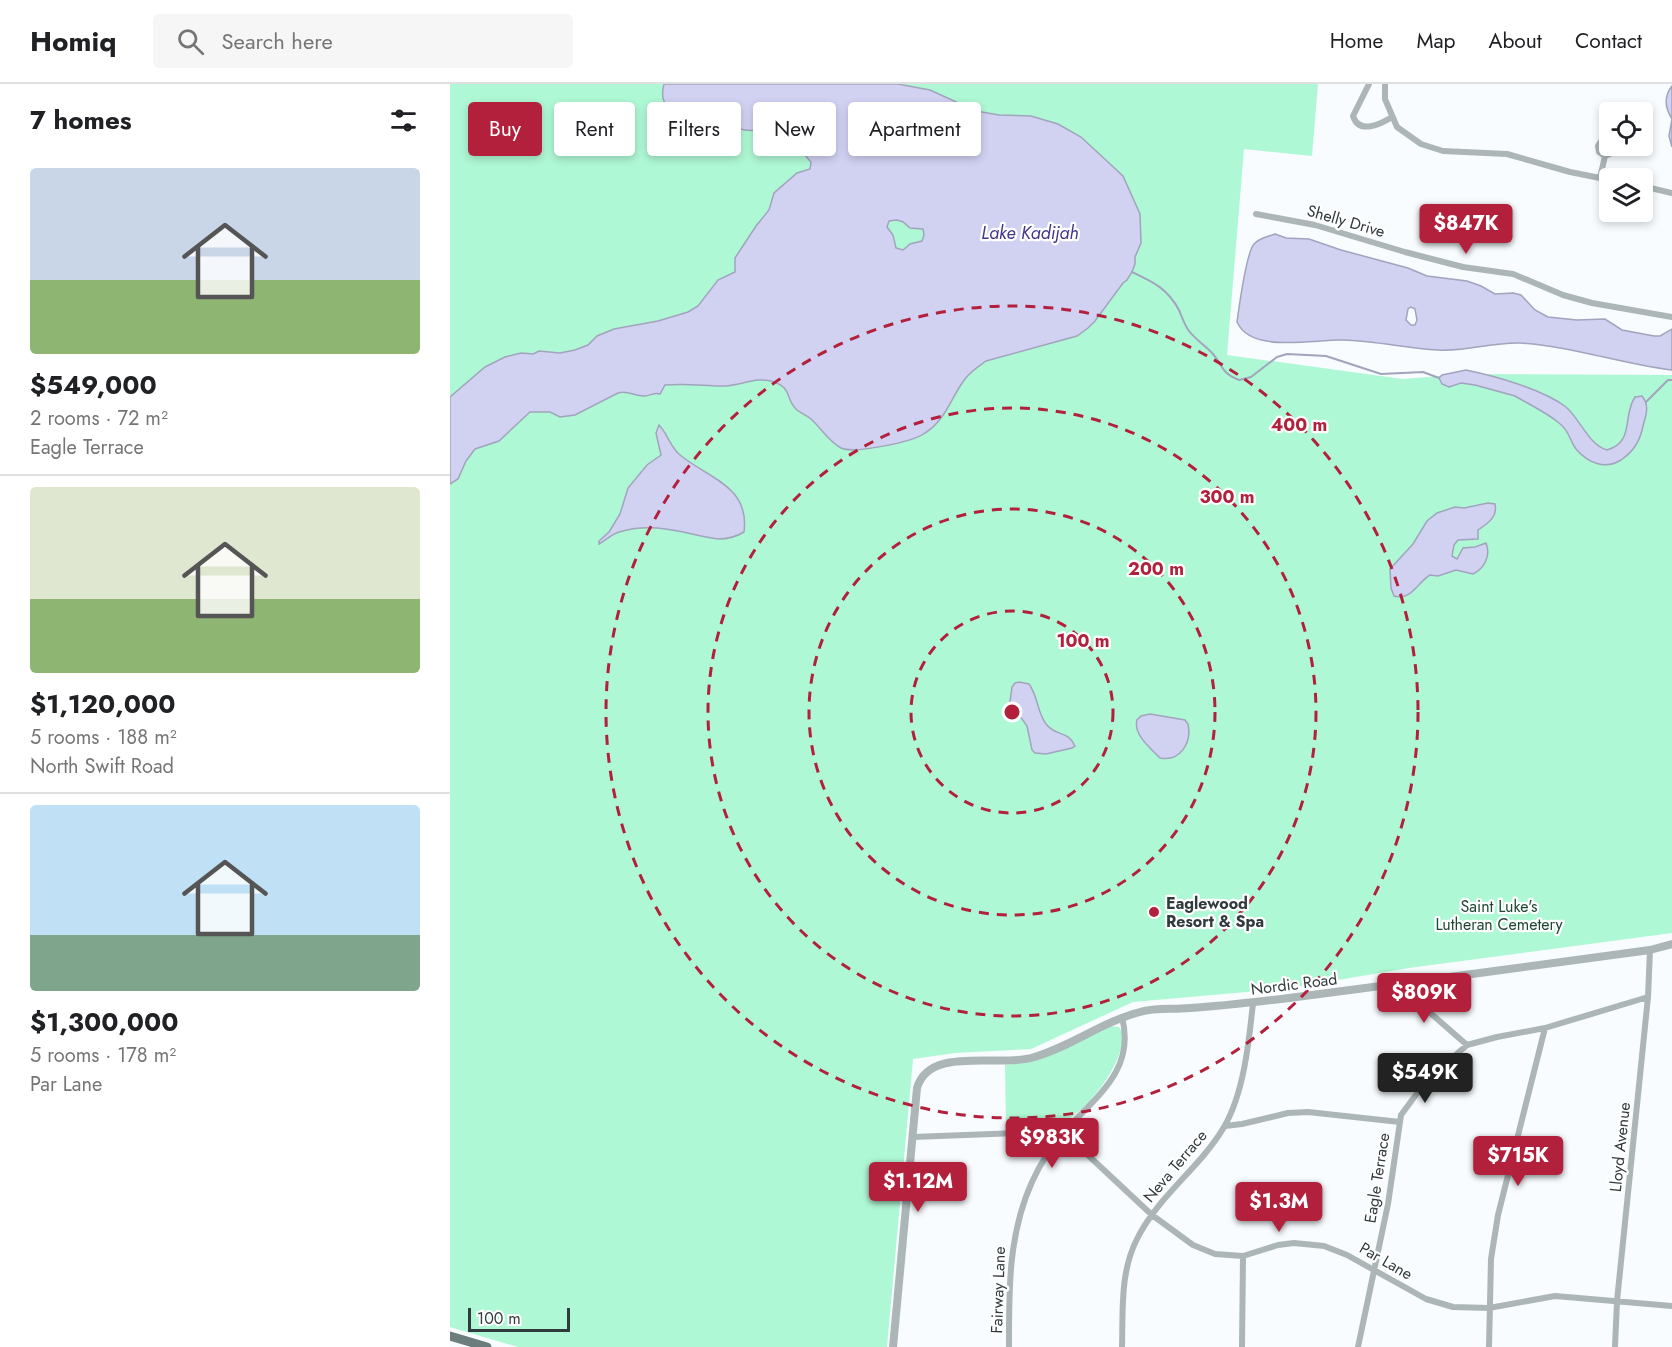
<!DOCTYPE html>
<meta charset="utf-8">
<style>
body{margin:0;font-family:Jost,sans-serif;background:#f6f6f6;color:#202124;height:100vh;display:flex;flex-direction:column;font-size:22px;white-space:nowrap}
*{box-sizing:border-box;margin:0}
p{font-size:20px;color:#757577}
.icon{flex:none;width:33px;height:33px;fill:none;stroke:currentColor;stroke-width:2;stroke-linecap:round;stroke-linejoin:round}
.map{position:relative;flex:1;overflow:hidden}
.details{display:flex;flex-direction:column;background:#fff;width:450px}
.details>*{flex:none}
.banner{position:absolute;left:18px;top:18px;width:570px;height:54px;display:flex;gap:12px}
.tools{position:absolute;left:1149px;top:18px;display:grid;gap:12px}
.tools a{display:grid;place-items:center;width:54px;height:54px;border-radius:6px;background:#fff;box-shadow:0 3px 9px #0003;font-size:30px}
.scale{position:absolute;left:18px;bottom:15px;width:102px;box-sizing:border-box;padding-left:6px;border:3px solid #313a3d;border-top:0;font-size:16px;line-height:21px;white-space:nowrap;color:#313a3d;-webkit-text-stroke:4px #fff;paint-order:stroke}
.price{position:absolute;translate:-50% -51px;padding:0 14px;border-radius:6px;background:#b3203c;color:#fff;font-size:20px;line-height:39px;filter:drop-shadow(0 2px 3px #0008)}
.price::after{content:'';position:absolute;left:50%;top:36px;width:18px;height:14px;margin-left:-9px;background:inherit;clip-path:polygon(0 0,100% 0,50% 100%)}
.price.active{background:#222;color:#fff}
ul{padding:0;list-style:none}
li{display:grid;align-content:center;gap:12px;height:318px;padding:0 30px}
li+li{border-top:2px solid #e0e0e0}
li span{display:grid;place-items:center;height:186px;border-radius:6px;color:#555}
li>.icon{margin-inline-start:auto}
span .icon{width:108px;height:108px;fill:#fffc;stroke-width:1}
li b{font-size:26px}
h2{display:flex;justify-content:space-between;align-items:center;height:72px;padding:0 30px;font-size:26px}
.chip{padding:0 21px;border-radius:6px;background:#fff;box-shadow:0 3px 9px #0003;font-size:21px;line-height:54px}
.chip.active{background:#b3203c;color:#fff}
header{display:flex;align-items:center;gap:36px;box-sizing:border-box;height:84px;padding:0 30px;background:#fff;border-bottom:2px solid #e0e0e0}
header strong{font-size:28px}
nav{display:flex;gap:33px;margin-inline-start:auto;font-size:21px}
.search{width:420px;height:54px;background:#f6f6f6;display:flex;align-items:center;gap:15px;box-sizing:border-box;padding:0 21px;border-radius:6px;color:#757577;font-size:22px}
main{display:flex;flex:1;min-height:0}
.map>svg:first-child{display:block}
.green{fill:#aff8d5}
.water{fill:#d1d1f2;stroke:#a1a4bc;stroke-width:1.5;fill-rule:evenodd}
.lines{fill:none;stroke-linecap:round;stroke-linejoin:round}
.stream{stroke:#a1a4bc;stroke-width:2}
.minor{stroke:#acb6b6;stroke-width:6}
.tertiary{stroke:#acb6b6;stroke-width:8}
.primary{stroke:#6b7d7c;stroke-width:9}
.ring{fill:none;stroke:#b3203c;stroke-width:3;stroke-dasharray:10 8}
.poi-dot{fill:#b3203c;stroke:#fff;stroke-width:2}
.labels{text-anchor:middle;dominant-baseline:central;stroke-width:4.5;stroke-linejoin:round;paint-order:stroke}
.street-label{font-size:16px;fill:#313a3d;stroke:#fff}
.poi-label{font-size:16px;font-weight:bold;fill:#313a3d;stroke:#fff;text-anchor:start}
.park-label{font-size:16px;fill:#1d4735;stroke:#fff}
.water-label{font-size:18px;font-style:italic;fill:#42338d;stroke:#fff}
.centre{fill:#b3203c;stroke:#fff;stroke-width:3}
.ring-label{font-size:18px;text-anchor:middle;font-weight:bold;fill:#b3203c;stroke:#fff;stroke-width:4.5;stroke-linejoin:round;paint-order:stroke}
</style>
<header>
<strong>Homiq</strong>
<div class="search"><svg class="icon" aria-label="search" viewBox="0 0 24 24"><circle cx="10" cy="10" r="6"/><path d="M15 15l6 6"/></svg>Search here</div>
<nav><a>Home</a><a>Map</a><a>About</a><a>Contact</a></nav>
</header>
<main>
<section class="details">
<h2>7 homes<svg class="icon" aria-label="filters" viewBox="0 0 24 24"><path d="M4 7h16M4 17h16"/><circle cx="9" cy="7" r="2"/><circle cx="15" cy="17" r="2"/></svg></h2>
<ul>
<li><span style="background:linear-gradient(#c9d6e8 60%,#8fb573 0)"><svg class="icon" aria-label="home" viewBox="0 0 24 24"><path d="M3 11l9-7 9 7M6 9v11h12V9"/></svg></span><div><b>$549,000</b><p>2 rooms · 72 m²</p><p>Eagle Terrace</p></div></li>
<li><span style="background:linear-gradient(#dfe7d0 60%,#8fb573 0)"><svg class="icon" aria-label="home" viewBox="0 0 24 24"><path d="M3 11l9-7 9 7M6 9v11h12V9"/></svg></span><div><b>$1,120,000</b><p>5 rooms · 188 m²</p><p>North Swift Road</p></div></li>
<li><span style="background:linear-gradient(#bfe0f5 70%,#7fa58c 0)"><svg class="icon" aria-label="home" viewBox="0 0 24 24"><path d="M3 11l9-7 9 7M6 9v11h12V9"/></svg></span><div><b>$1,300,000</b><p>5 rooms · 178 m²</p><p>Par Lane</p></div></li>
</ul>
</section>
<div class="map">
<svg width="1222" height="1263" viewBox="0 0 1222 1263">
<rect width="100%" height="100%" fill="#f8fcfe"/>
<path class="green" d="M0 0H868L862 72 794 65 777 271 953 295 1014 290 1222 291V849L959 884 841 904 683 918 581 965 505 969 463 975 437 1263H68L0 1243Z
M660 942 669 943 672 947C678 978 631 1036 602 1044L556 1045 555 981 579 978 591 975Z"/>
<path class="water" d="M214 0H448L480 6 526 27 549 31 581 32 608 40 631 53 673 92 690 130 691 159 685 173V180L682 188 677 196 673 199 645 237 638 244 627 252 536 277C529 282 521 287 515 295 501 313 496 336 475 349 463 358 404 370 391 364 379 358 371 344 361 335 356 331 350 329 346 325 336 316 342 304 324 298 308 292 292 301 275 302 255 302 236 299 215 301L210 310C203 308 201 312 194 312 184 312 178 306 168 309L125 331 110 333 100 328H80L49 357 25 365 16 377 8 395 0 400V313L35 283 55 273 71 269 83 270 89 267 110 269 125 266 138 261 147 252 164 245 208 237 238 228 248 222 268 196 285 188V174L306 142 319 126 324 109 347 89 360 85 361 78C353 70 347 58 335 52 320 45 302 49 286 44 275 40 268 31 258 28 239 24 205 34 214 0ZM447 136 453 138 460 144 473 145 474 151 472 157 460 160 453 166 446 164 443 151 437 143 439 137Z
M1222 2V63L1219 52 1222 35C1215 24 1214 12 1222 2Z
M825 150 836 154 859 155 891 166 958 184 977 192 1017 197 1031 202 1045 210 1063 209 1071 211 1085 226 1098 233 1127 236 1155 235 1172 246 1204 252H1210L1222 245V286C1171 280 1122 262 1070 259 1042 258 1016 268 988 266 956 264 925 257 893 256 864 255 801 270 787 238 789 224 796 169 804 160 809 154 817 153 825 150ZM961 223 965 225 967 236 965 241H961L956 236 958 225Z
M1016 286C1045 292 1092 305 1116 323 1130 335 1139 361 1157 366 1185 358 1172 332 1185 313L1192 312C1200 322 1196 331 1193 342 1190 357 1184 367 1171 376 1155 386 1138 379 1126 365 1119 356 1120 347 1109 339 1096 328 1080 321 1065 312L1025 301 1011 299 999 303 992 300 989 294 992 291Z
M209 341C218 350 220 363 230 371 258 394 300 402 294 448 286 453 277 455 268 455 235 450 204 437 169 448 162 450 156 456 149 460V457L159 448 170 430 178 404 197 381 211 371 206 349Z
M1038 419 1045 420C1048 433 1037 440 1028 446V455L1008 456 1004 461 1002 472 1007 475 1013 464 1025 463 1036 459C1041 471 1035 484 1023 490L1006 486 988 492 980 491C967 499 961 517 944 512L941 504 940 485 963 460 977 437 987 429 1005 423 1014 424Z
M569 598 579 600C588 612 587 628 596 640 606 653 618 646 625 662L622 664 596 670 585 669 582 666 577 642 560 618 562 603 565 599Z
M700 630 735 636 738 640C742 659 730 678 710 674 700 664 683 650 687 636L691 632Z"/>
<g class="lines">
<path class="stream" d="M682 188C703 198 717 204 729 226 732 233 734 240 739 247 746 256 756 262 763 270 774 283 770 288 789 296L801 293 827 273 837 270 876 272 931 290 973 288 989 294
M1196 318 1218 296H1222"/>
<path class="minor" d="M919 0 903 32C909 51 931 40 942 33
M935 0V15L947 43 971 60 993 67 1057 70 1120 88 1160 96
M1155 72 1149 68 1148 62 1152 56H1160
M1155 72 1162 69 1164 62
M1150 94 1155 72
M1192 102 1222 109
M806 130 865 141 955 168 1013 183 1063 190 1113 211 1142 219 1222 233
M955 898 970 920 1017 961
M775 1042 792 1040 838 1029 858 1028 950 1038
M463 1053 595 1048 612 1050 625 1059 702 1131 743 1161 765 1170 793 1172 828 1161 844 1159 874 1162 897 1171 976 1215 1003 1223 1039 1224 1105 1212 1222 1222
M559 1263C559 1206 558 1151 582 1098 590 1080 601 1063 614 1048 645 1013 686 987 672 933
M672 1263C673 1227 670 1188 687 1155 708 1112 750 1084 774 1043 794 1009 799 957 803 919
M792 1263 793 1172
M908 1263 938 1120 951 1031 968 1008 992 983 1017 961 1047 953 1095 944 1198 913
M1039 1263 1041 1175 1048 1131 1095 944
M1165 1263 1167 1217 1198 913 1200 866"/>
<path class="tertiary" d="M443 1263 467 1004C479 962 547 983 581 974 619 964 651 938 690 928 706 923 723 926 740 924 773 922 806 918 839 914 959 899 1080 882 1200 866L1222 860"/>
<path class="primary" d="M0 1252 37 1263"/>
</g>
<g class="ring">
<circle cx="562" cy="628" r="101"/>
<circle cx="562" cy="628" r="203"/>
<circle cx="562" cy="628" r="304"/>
<circle cx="562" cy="628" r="406"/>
</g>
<circle class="poi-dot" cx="704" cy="828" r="6"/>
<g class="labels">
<g class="street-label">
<text transform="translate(896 137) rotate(16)">Shelly Drive</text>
<text transform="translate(844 900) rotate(-7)">Nordic Road</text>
<text transform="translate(1170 1063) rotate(-84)">Lloyd Avenue</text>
<text transform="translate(725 1082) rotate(-50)">Neva Terrace</text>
<text transform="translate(927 1094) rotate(-81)">Eagle Terrace</text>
<text transform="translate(936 1177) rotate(30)">Par Lane</text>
<text transform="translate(548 1206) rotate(-88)">Fairway Lane</text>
</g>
<g class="poi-label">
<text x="716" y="819">Eaglewood<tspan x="716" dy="18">Resort &amp; Spa</tspan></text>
</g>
<g class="park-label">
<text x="1049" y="822">Saint Luke's<tspan x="1049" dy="18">Lutheran Cemetery</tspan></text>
</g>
<g class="water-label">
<text x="580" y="149">Lake Kadijah</text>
</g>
</g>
<circle cx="562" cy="628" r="9" class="centre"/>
<g class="ring-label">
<text x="849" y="347">400 m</text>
<text x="777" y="419">300 m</text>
<text x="706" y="491">200 m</text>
<text x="633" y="563">100 m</text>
</g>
</svg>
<div class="tools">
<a><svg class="icon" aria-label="locate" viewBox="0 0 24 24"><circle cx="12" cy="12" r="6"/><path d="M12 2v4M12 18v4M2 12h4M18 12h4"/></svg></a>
<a><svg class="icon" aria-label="layers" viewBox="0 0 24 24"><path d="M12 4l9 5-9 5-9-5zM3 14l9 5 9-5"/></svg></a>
</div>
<div class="scale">100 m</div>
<b class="price" style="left:1016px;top:171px">$847K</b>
<b class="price" style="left:974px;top:940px">$809K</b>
<b class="price active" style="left:975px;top:1020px">$549K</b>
<b class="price" style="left:602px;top:1085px">$983K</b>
<b class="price" style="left:1068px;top:1103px">$715K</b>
<b class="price" style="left:468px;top:1129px">$1.12M</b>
<b class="price" style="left:829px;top:1149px">$1.3M</b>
<div class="banner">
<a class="chip active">Buy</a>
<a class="chip">Rent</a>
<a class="chip">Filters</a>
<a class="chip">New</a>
<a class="chip">Apartment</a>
</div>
</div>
</main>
